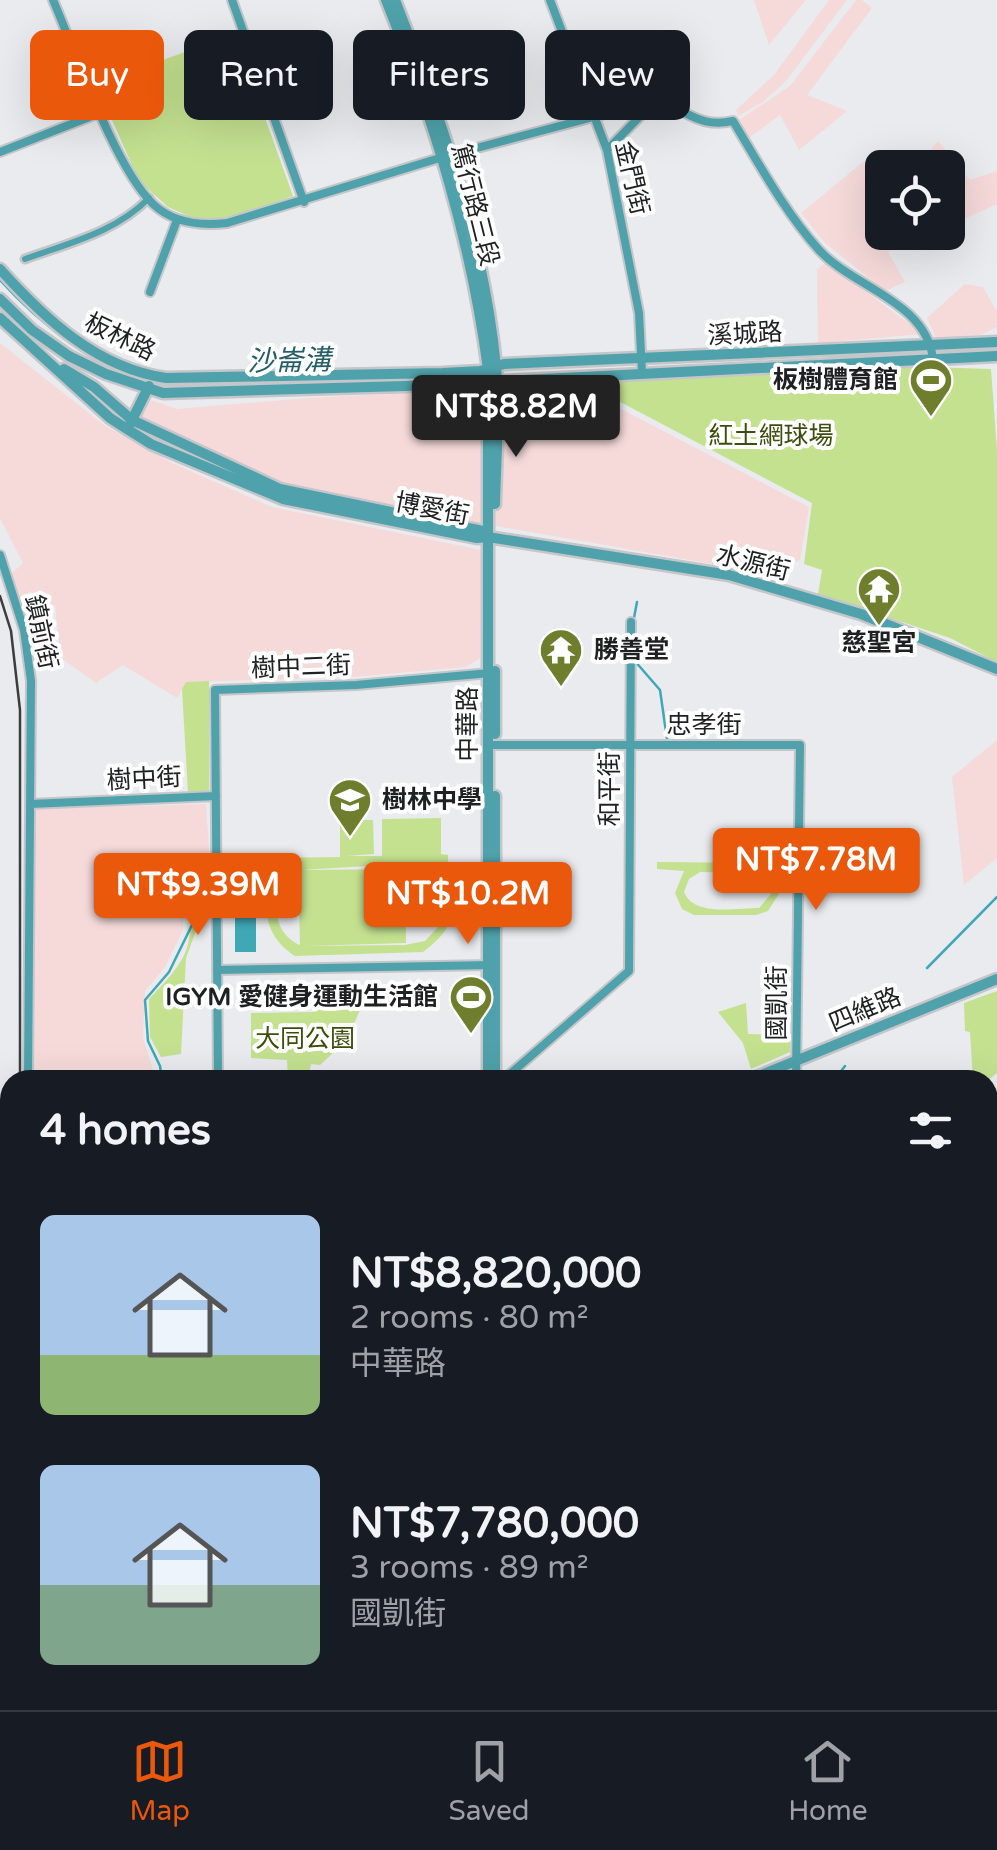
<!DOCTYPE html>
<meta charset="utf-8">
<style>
body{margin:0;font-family:"Varela Round","Noto Sans TC",sans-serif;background:#20242c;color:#f1f3f6;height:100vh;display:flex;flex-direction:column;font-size:38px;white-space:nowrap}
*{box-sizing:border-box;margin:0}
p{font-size:32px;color:#9ea1a6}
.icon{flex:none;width:55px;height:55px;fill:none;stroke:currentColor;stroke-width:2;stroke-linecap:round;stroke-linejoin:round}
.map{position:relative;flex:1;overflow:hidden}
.side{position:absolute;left:0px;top:1070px;width:998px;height:640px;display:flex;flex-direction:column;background:#171b24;border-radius:30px 30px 0 0;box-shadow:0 10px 40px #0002}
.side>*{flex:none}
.top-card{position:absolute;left:30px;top:30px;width:938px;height:90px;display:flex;gap:20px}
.tools{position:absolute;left:865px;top:150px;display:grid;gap:20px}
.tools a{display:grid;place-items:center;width:100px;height:100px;border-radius:15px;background:#171b24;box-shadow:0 10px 40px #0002;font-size:50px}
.price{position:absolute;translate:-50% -85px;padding:0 22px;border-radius:10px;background:#ea580c;color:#fff;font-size:32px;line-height:65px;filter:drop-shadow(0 2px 5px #0008)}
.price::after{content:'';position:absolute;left:50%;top:60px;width:30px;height:22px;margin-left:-15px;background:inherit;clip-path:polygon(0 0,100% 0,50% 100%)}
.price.active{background:#222;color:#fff}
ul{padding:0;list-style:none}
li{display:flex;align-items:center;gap:30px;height:250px;padding:0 40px}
li span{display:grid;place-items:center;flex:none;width:280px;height:200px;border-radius:15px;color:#555}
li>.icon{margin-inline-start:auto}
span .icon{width:120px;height:120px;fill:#fffc;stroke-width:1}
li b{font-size:42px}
h2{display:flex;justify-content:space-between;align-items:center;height:120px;padding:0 40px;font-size:42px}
.tag{padding:0 35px;border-radius:15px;background:#171b24;box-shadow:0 10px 40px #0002;font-size:35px;line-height:90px}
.tag.active{background:#ea580c;color:#fff}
.dock{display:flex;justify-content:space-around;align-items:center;height:140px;border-top:2px solid #363941;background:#171b24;font-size:28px;color:#9ea1a6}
.dock a{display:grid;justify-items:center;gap:5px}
.dock .active{color:#ea580c}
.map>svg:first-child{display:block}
.industrial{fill:#f5dad9}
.green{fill:#c4e190;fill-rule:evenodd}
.water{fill:#3fa7b6}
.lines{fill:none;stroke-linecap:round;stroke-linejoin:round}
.stream{stroke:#3fa7b6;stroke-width:2.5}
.tertiary-tunnel{stroke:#c1c2c5;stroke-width:10;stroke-dasharray:10 5;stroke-linecap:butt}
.pedestrian-casing{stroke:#c5c6c9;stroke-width:11}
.minor-casing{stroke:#c5c6c9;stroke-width:12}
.tertiary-casing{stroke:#c5c6c9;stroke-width:15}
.pedestrian{stroke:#4fa2ab;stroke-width:6}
.minor{stroke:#4fa2ab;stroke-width:8}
.tertiary{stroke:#4fa2ab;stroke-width:10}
.rail{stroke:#3c3d3e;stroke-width:2.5}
.labels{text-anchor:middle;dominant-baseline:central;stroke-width:8;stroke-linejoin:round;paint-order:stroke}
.street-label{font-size:25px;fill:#1f2021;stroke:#fff}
.poi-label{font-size:25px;font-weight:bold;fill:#1f2021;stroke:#fff;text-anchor:end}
.park-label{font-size:25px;fill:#3c4e0c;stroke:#fff}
.water-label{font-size:28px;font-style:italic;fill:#265e67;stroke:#fff}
</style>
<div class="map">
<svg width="997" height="1710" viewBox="0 0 997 1710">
<rect width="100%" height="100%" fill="#e9ebee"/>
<path class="industrial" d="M754 0H806L769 45Z
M829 0H847L786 81 763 102 738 116 736 110 774 75Z
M856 0H862L872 8 807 95 847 111 799 150 780 115 749 138 739 120 790 86Z
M938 141 970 180 997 171V204L948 226V168L916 167Z
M863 162 882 189V232L933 233 888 252 905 282 885 291 825 243 801 213Z
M826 262 923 334 818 343 817 270Z
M965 284 983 287 997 312V327L981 335 936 338 927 318Z
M0 343 104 425 172 463 272 507 481 550 480 658 466 667 352 677 186 682 177 698 123 665 96 683 61 658 55 606 31 591 18 602 11 574 23 563 0 518Z
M575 385 809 507 800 560 770 574 302 492 205 453 139 420 151 400 177 409 308 398Z
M997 740V858L964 885 952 777Z
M206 804 211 879 185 882 183 930 165 967 145 991 143 1038 156 1080H34L33 809Z"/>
<path class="green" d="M235 34 293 196 224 221 193 218 168 207 139 181 96 84Z
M928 367 991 369 997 450V662L950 638 818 594 822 570 804 564 812 503 590 386 615 382Z
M209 681V792L188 793 182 689 186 682Z
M441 818V854L448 855V864L435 866C461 901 459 926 423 952L295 956C263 936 258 900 281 870L269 868V858L340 857V820H373L374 854 347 856H382V819ZM402 864 423 867 441 896 442 909 438 927 425 941 405 945 304 946 406 943 405 869 300 870ZM298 871 300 944 299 945C268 930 271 889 298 871Z
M657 862 778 863V869H771L780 892 768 911 756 915H694L682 909 675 893 684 871 657 869ZM700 872 764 873 771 894 759 908C736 908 694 917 684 892L689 879Z
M410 883H430L429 927H409Z
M208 891 209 908 200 920 186 958 181 1054 161 1057 150 1037 149 999C165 982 186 962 189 939 192 921 189 909 198 892Z
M349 991 366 996 347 1040 320 1065 311 1064 308 1080H288L287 1060 251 1058V1013L314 1012 322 993Z
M997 991V1073L988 1080H973L970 1032 965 1031 964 1003Z
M746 1003 748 1034 790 1035V1052L751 1069 743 1043 718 1012Z
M988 1440 997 1442V1551L988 1549Z"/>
<path class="water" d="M256 898V952H235V899Z"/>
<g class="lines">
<path class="stream" d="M0 280C40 324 83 357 139 378
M207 383 339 380
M633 623 637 602
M634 660 660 690 667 739
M927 968 997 897
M162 1080 160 1066 148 1041 145 1000 169 972 212 884
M834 1080 845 1066
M458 1710 460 1701"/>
<path class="tertiary-tunnel" d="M0 1170H10
M0 1179 10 1178"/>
<g class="pedestrian-casing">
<path id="pedestrian" d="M25 259C69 243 116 232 149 198"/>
</g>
<g class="minor-casing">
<path id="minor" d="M53 0C76 53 114 166 153 204 173 223 201 226 227 223L443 157 616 111
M232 0 304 202
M550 0 607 150 639 313 642 373
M607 150 654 102C687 107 696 129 733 121 759 164 785 212 819 250 854 288 926 301 933 359
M0 152 102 112
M150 292 177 220
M292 357 293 374
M0 555 24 630 31 681 28 1080
M488 745H800L796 1080
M30 804 216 796
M217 970 493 965
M218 1080 215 690 356 685 490 673
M503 1080 629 971 631 622
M179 1700V1710
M624 1700 771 1710
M24 1710V1700
M777 1710 784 1700"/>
</g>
<g class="tertiary-casing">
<path id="tertiary" d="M386 0C434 120 471 240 488 369V1080
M395 0C441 118 484 240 496 367 500 412 496 459 495 504
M0 269C45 319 97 368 166 378L443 373 480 371 504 364 997 342
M0 299 32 330 69 356 106 374 163 393 405 386 997 356
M0 318 110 418 127 429 151 444 283 499 477 538 488 537 729 575 861 614 997 669
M64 369 94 387 132 420 280 489 483 531 488 537
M130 424 149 386
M495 671V734
M495 796V1080
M749 1080 997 979
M988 1205 997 1214
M988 1605 997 1607
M343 1710 350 1700
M354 1710 360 1700"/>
</g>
<use href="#pedestrian" class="pedestrian"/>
<use href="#minor" class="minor"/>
<use href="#tertiary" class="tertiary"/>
<path class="rail" d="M0 596 11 631 20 710V1080
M9 1710 10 1587"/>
</g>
<defs>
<g id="stadium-pin" transform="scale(2.25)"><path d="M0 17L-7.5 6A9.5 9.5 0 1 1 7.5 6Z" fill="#6f7e2d" stroke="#fff"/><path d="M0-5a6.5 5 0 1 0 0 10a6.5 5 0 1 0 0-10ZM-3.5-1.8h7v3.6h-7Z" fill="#fff"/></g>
<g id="temple-pin" transform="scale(2.25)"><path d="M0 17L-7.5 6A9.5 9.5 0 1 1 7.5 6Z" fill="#6f7e2d" stroke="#fff"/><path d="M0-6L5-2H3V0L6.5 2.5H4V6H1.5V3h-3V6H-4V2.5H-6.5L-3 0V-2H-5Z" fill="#fff"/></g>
<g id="school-pin" transform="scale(2.25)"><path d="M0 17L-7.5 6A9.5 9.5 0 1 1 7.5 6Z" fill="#6f7e2d" stroke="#fff"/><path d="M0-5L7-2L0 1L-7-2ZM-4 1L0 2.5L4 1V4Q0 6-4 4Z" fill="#fff"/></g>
</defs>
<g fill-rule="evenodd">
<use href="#stadium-pin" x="931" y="380"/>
<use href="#temple-pin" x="879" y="589"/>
<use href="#temple-pin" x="561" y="650"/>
<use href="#school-pin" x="350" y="800"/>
<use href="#stadium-pin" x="471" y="997"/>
</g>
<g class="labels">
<g class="street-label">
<text transform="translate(632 178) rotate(77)">金門街</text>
<text transform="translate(475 205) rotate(76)">篤行路三段</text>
<text transform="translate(745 334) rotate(-3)">溪城路</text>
<text transform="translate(120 337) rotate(26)">板林路</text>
<text transform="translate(432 509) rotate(11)">博愛街</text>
<text transform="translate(753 563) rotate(14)">水源街</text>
<text transform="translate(41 632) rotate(78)">鎮前街</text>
<text transform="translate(301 667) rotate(-2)">樹中二街</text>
<text transform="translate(468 724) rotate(-90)">中華路</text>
<text x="704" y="725">忠孝街</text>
<text transform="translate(144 779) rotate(-3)">樹中街</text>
<text transform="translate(610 789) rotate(-90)">和平街</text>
<text transform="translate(777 1003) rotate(-90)">國凱街</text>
<text transform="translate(865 1010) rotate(-23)">四維路</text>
</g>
<g class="poi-label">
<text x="898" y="380">板樹體育館</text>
<text x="879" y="643" text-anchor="middle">慈聖宮</text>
<text x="594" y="650" text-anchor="start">勝善堂</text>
<text x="382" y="800" text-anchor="start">樹林中學</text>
<text x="438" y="997">IGYM 愛健身運動生活館</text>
</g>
<g class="park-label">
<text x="771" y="436">紅土網球場</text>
<text x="305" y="1039">大同公園</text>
</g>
<g class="water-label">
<text transform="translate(289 361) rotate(-1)">沙崙溝</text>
</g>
</g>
</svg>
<div class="tools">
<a><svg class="icon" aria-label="locate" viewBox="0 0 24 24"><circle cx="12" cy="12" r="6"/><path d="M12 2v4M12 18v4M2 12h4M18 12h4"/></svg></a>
</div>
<b class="price active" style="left:516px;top:460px">NT$8.82M</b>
<b class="price" style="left:816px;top:913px">NT$7.78M</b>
<b class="price" style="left:198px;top:938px">NT$9.39M</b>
<b class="price" style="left:468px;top:947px">NT$10.2M</b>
<div class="top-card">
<a class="tag active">Buy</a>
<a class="tag">Rent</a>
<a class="tag">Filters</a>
<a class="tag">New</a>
</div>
<section class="side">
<h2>4 homes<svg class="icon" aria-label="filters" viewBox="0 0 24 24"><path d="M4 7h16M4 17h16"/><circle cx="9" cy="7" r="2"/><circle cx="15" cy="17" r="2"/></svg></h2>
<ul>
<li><span style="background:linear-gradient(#a9c7e8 70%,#8fb573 0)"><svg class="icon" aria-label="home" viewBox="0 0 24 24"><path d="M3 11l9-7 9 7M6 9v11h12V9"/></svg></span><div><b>NT$8,820,000</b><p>2 rooms · 80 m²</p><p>中華路</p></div></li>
<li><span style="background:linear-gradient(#a9c7e8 60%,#7fa58c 0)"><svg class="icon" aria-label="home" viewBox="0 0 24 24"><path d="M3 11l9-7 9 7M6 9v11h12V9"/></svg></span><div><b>NT$7,780,000</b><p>3 rooms · 89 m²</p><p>國凱街</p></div></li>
</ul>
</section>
</div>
<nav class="dock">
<a class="active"><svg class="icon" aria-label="map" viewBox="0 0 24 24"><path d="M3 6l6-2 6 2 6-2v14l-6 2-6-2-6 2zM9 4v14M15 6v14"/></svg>Map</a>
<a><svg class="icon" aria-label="saved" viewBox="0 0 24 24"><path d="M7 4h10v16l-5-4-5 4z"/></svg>Saved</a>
<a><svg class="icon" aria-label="home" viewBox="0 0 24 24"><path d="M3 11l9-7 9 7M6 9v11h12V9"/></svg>Home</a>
</nav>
